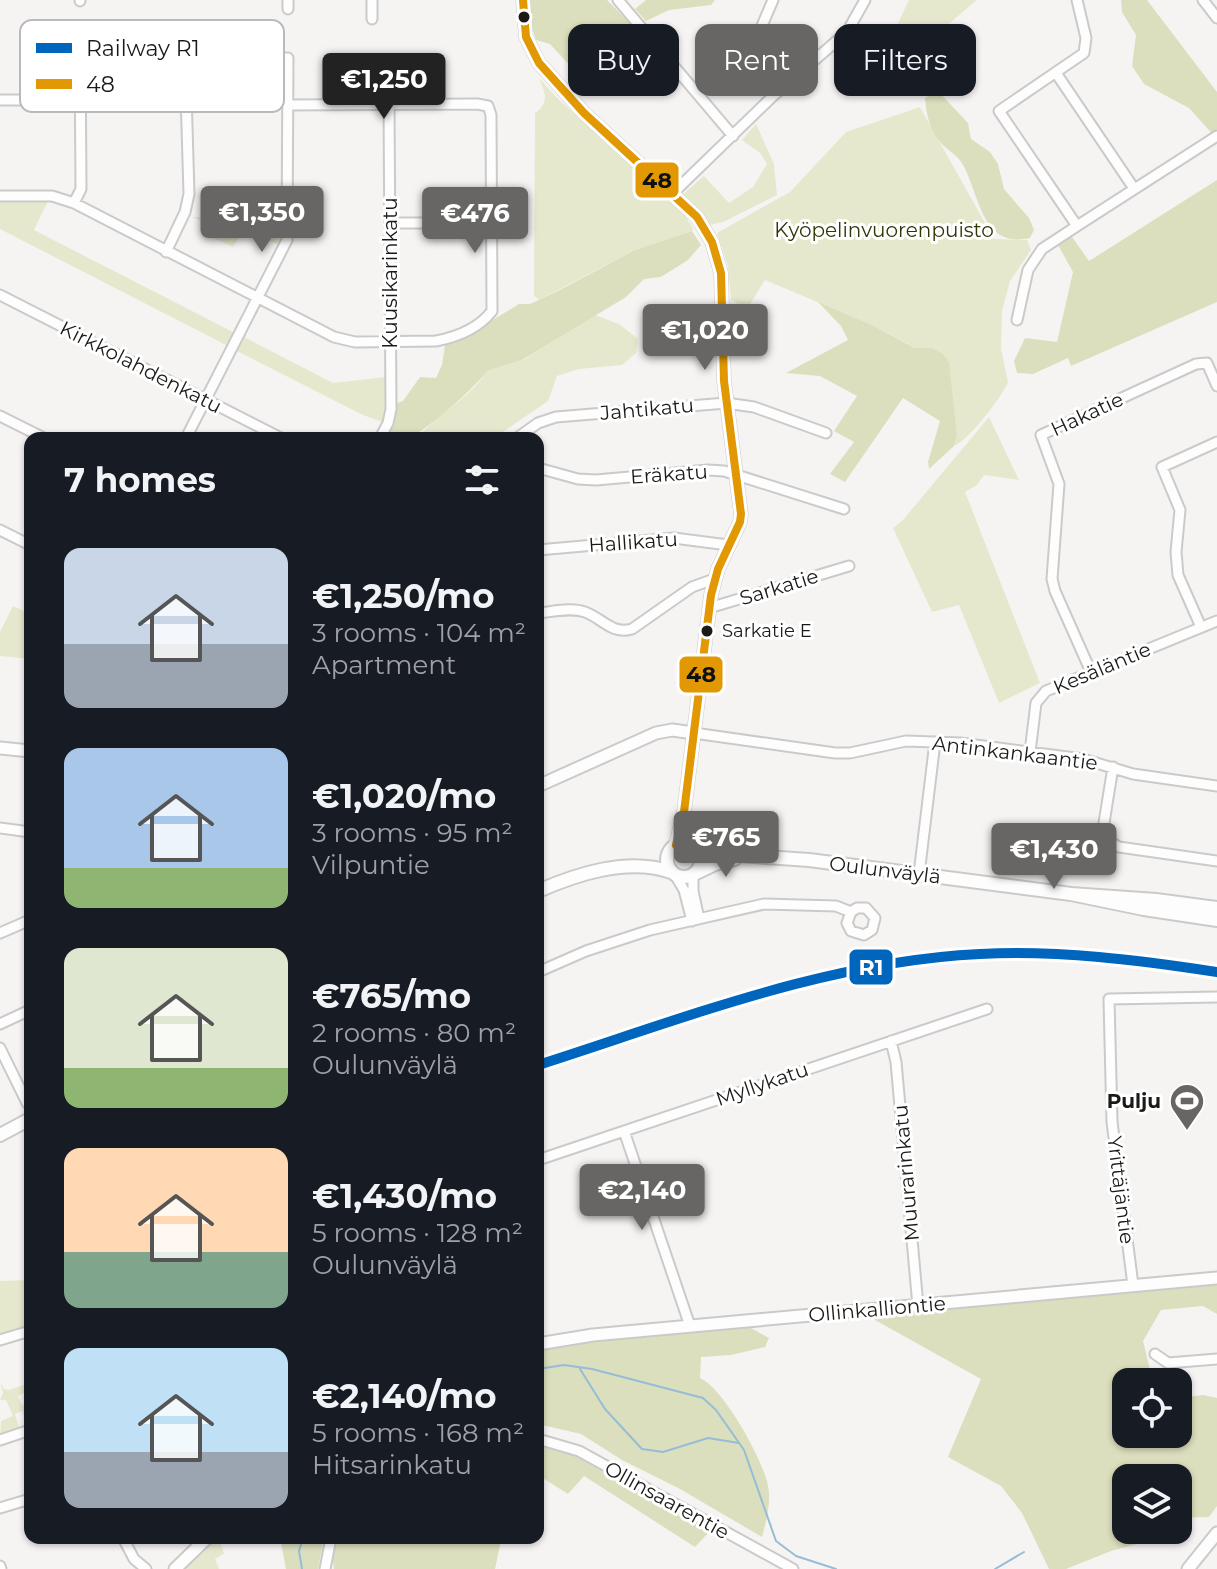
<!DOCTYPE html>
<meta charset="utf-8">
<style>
body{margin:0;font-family:Montserrat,sans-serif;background:#242831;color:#f1f3f6;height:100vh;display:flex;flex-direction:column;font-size:30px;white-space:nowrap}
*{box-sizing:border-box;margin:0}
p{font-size:26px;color:#9ea1a6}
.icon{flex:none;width:44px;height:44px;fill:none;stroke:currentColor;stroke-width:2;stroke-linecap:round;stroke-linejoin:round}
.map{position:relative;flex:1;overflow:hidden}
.panel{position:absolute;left:24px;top:432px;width:520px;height:1112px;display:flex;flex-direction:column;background:#171b24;border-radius:16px;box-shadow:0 2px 6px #0004}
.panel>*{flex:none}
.hud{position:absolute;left:568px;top:24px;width:528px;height:72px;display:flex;gap:16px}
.buttons{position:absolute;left:1112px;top:1368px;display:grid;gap:16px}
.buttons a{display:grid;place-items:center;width:80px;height:80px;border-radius:16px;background:#171b24;box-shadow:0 2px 6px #0004;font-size:40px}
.price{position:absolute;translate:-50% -68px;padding:0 18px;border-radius:8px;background:#686664;color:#fff;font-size:26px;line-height:52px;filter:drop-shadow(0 2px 4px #0008)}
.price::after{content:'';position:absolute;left:50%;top:48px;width:24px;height:18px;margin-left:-12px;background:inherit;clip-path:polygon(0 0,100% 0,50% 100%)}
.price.active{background:#222;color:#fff}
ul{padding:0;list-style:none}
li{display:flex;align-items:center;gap:24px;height:200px;padding:0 40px}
li span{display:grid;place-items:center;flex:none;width:224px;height:160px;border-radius:16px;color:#555}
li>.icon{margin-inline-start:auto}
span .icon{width:96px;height:96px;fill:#fffc;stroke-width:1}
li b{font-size:34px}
h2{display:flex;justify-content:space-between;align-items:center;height:96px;padding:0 40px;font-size:34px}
.pill{padding:0 28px;border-radius:16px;background:#171b24;box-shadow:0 2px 6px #0004;font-size:28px;line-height:72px}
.pill.active{background:#686664;color:#fff}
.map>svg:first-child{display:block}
.green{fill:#e6e8ce}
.forest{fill:#dbdfbd}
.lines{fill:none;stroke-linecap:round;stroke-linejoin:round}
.stream{stroke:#96bdd5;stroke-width:2}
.minor-casing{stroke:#cccac9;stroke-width:13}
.tertiary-casing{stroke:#cccac9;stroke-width:15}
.secondary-casing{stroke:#cccac9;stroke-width:16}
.minor{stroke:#fefdfd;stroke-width:9}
.tertiary{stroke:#fefdfd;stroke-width:11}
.secondary{stroke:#fefdfd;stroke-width:12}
.bus-1-casing{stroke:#fff;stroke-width:14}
.bus-1{stroke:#e19802;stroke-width:8}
.rail-1-casing{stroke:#fff;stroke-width:16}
.rail-1{stroke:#0065bd;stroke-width:10}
.bus-dot{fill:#1b1a18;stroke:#fff;stroke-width:3}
.labels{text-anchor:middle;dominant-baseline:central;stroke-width:6;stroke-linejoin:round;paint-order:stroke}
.bus-label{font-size:18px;fill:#1b1a18;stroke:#fff;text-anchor:start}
.park-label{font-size:20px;fill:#323607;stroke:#fff}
.street-label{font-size:20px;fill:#1b1a18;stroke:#fff}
.poi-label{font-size:20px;font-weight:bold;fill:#1b1a18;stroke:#fff;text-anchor:end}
.key{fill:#fff;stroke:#bbbaba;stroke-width:2}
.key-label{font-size:22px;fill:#1b1a18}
.line-badge{stroke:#fff;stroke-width:3}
.badge-label{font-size:22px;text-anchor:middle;font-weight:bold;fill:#fff}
.pale-badge-label{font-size:22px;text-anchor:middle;font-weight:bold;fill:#111}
</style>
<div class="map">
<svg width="1217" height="1569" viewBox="0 0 1217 1569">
<rect width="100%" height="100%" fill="#f6f4f2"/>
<path class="green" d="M909 0H977L905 61 892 36Z
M539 78 556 97 684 214 693 228 692 231 635 250 539 300 534 295 535 113C550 102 545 93 539 78Z
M920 107 994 239 1027 240 1031 250 1010 281 1002 311 1001 349 1008 382C1002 397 968 441 954 446L957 436 932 348H916L872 325 765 280 747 309 731 300 728 266 717 233 790 192 846 132Z
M756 124 774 164 777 195 723 222 709 225 682 195 704 176 729 203 753 187 767 164 760 153 742 140Z
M0 199H49L34 230 235 333 228 346 0 229Z
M192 217 285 219 283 234 277 244 244 230 233 247 211 237 215 226Z
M595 315 619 324 638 339 636 353 622 365 579 369 557 376 548 401 494 438H418C438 412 470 399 487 371L523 360Z
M244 337 333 383 386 377V405L382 422 363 415 237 351Z
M989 417 1019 480 984 475 977 485 965 492 1040 683 999 703 959 605 932 612 893 528 902 521Z
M13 606 30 614V659L0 656V632Z
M30 1280 24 1306 26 1326 0 1337V1281Z
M0 1382 4 1389 9 1390 30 1383V1391L18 1396 22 1405 26 1404 25 1401 29 1400 30 1402V1428L22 1411 15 1414 20 1430H13V1433L0 1438 1 1421 13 1416 6 1400H0L3 1393Z
M217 1538H233L221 1544 224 1554 215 1559 219 1569H184Z"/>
<path class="forest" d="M530 0H607L635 28 604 54 597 75 585 82 550 44 536 40 530 20Z
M646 0H715L711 5 669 10 646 21 635 9Z
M1121 0H1147L1217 92V139L1189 108 1144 84 1132 66 1136 35 1122 12Z
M937 90 968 123 971 139 990 152 998 164 1004 189 1029 218 1034 230 1030 238C981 249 980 195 963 165 958 155 948 151 941 143 930 131 926 114 925 98Z
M1217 180V302L1071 366 1068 358 1033 374 1017 373 1014 361 1025 338 1057 342 1073 272 1058 245 1070 234 1089 261Z
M692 231 701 245 688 260 661 277 644 279 626 297 522 360 487 371C478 385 423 434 408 438 401 440 390 438 382 438L394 425 397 403 403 401 420 377 436 378 442 365 445 345 481 327 519 304H530L558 291 635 250Z
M818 302 872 325 915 348H932L943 354 949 363 957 436 954 446 929 469 928 462 940 421 903 398 845 482 830 474 854 442 834 431 857 396 820 376 786 373 848 340 841 326Z
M1217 1282V1314L1203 1306 1161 1310 1143 1341 1153 1382H1126V1434H1178V1398L1203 1395 1217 1398V1506L1209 1517 1178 1518V1478H1126V1530H1164L1155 1539 1111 1551 1066 1569H1049L1022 1513 1001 1486 948 1457 981 1379 866 1315Z
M730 1328H751L769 1338 765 1347 731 1355 701 1357 700 1378C724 1389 760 1456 767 1481 772 1500 767 1518 762 1537L680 1489 622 1460 581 1434 538 1424V1347L572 1341Z
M538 1446C588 1452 662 1501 708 1526L710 1531 695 1547 584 1476 568 1494 538 1475Z
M280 1538H324L318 1569H286Z
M336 1538H498L501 1540 495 1569H334L332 1554Z"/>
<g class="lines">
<path class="stream" d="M538 1369 564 1365 592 1369 703 1398 716 1410 744 1450 776 1541 796 1556 836 1569
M580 1369 605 1409 642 1449 663 1452 708 1438 739 1443
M302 1569 299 1551 303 1538
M995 1569 1024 1552"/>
<g class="minor-casing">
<path id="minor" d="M80 0V1
M288 0V9
M372 0V19
M618 0 733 136
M773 0 749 56 755 73 773 96
M1203 0 1217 18
M80 59 288 58 287 240 186 438
M1056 73 1133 187
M0 100H80
M673 193 773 96 847 32 865 0
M0 196H52L74 203 334 337 355 342 436 341C457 337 478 329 492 311L491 115 488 106 477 104 287 105
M74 203 81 189 80 46
M390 223H492
M1077 226 1217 136
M166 252 185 212 189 194 185 59
M0 295 281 438
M1017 320 1028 270 1042 249 1077 226 999 111 1084 53 1086 38 1077 0
M0 416 44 438
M380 438 388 423 391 409 389 105
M517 438 538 423 556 417 726 403 754 407 826 433
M538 468 578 479 596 480 708 470 724 471 844 509
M0 530 30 545
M538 550 674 538 728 545
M709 608 849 566
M538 613C552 612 571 607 585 612 602 618 612 635 632 629L692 587 714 579
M1201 627 1178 575 1176 552 1180 510 1162 467 1217 442
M1091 672 1055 591 1052 579 1059 484 1041 435 1196 364 1207 363 1217 386
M694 733 835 753H850L906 741 961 743 1083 759 1133 774 1217 786
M1030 752 1036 703 1046 691 1217 621
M1113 767 1103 829C1106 838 1110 843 1119 847L1217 861
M0 828 30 832
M919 874 935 742
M675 875 684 890 692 921
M693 875V891L699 919
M0 933 30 920
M538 972 586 951 650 930 764 904 836 906 851 912 857 908H866L875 918 872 930 864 935 851 931 847 923 851 912
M0 1024 30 1010
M891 1041 896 1062 918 1306
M0 1048 27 1103
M624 1131 690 1326
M538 1160 987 1009
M1133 1285 1112 1122 1109 999 1217 997
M0 1340 30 1331
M1155 1354 1168 1363 1217 1359
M538 1439 579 1451 793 1569
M0 1440 30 1430
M0 1508 30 1499
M123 1538 134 1559 146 1569
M0 1566 1 1569
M325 1569 331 1538"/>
</g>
<g class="tertiary-casing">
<path id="tertiary" d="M523 0 526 37 539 63 584 113 697 217 712 242 721 273 724 381 741 514 740 522 718 569 711 595 684 812 676 845
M0 748 30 751
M538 786 656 733 672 730 694 733
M686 816 695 847
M538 1344 593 1335 1217 1278
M175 1569 207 1538
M1188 1569 1217 1533"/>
</g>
<g class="secondary-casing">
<path id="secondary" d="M667 860a17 17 0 1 1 34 0a17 17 0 1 1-34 0Z
M697 849 710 853 809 860 1071 894
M696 873 715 864 735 859
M538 891C577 874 628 857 671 872
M1217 908 1156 900 1071 894 1144 909 1217 920
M0 1135 30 1119"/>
</g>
<use href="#minor" class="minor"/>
<use href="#tertiary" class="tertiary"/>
<use href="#secondary" class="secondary"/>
<g class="bus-1-casing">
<path id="bus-1" d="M523 0 526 37 539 63 584 113 697 217 712 242 721 273 724 381 741 514 740 522 718 569 711 595 684 812 676 845"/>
</g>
<use href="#bus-1" class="bus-1"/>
<g class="rail-1-casing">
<path id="rail-1" d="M538 1065C682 1019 828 961 980 954 1060 950 1138 960 1217 972"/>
</g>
<use href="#rail-1" class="rail-1"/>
</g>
<defs>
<g id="stadium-pin" transform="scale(1.8)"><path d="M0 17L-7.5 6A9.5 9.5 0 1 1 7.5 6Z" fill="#686664" stroke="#fff"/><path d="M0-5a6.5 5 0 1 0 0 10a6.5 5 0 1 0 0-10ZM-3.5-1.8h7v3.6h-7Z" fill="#fff"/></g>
</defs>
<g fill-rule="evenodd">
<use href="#stadium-pin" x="1187" y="1101"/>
</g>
<g class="bus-dot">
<circle cx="524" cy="17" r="7"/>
<circle cx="707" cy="631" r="7"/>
</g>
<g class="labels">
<g class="bus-label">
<text x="722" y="631">Sarkatie E</text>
</g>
<g class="park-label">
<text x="884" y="230">Kyöpelinvuorenpuisto</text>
</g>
<g class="street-label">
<text transform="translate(390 273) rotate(-90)">Kuusikarinkatu</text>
<text transform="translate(141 367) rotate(27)">Kirkkolahdenkatu</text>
<text transform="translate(647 409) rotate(-5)">Jahtikatu</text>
<text transform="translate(1087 414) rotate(-25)">Hakatie</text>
<text transform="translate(669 474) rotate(-4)">Eräkatu</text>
<text transform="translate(633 542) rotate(-4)">Hallikatu</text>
<text transform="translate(779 587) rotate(-17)">Sarkatie</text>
<text transform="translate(1102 668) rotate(-23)">Kesäläntie</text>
<text transform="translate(1015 753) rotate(7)">Antinkankaantie</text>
<text transform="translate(885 870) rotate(7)">Oulunväylä</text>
<text transform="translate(762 1084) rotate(-19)">Myllykatu</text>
<text transform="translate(906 1173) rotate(-95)">Muurarinkatu</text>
<text transform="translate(1121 1190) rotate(83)">Yrittäjäntie</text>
<text transform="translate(877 1309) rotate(-5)">Ollinkalliontie</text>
<text transform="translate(667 1500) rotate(29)">Ollinsaarentie</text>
</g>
<g class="poi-label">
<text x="1161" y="1101">Pulju</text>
</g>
</g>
<rect x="20" y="20" width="264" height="92" rx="12" class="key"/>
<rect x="36" y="43" width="36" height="10" fill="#0065bd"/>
<rect x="36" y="79" width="36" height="10" fill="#e19802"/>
<g class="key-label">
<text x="86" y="56">Railway R1</text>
<text x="86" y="92">48</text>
</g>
<g class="line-badge">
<rect x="634" y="161" width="46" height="38" rx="8" fill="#e19802"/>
<rect x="678" y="655" width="46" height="39" rx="8" fill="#e19802"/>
<rect x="848" y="948" width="46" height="38" rx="8" fill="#0065bd"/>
</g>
<g class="badge-label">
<text x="871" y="975">R1</text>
</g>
<g class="pale-badge-label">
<text x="657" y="188">48</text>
<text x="701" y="682">48</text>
</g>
</svg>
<div class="buttons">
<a><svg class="icon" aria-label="locate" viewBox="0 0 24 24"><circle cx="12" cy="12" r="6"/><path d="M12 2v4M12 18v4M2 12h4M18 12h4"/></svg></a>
<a><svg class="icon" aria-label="layers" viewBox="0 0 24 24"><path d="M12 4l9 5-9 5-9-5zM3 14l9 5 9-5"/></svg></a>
</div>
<b class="price active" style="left:384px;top:121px">€1,250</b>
<b class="price" style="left:262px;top:254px">€1,350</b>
<b class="price" style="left:475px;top:255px">€476</b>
<b class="price" style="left:705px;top:372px">€1,020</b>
<b class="price" style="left:726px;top:879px">€765</b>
<b class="price" style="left:1054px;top:891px">€1,430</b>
<b class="price" style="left:642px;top:1232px">€2,140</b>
<div class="hud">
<a class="pill">Buy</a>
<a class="pill active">Rent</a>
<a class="pill">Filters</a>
</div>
<section class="panel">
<h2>7 homes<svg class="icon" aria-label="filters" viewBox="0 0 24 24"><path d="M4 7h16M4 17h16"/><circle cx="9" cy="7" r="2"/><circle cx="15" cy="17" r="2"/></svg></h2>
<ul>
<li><span style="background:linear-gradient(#c9d6e8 60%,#9aa5b1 0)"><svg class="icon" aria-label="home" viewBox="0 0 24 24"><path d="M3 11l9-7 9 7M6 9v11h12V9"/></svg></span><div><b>€1,250/mo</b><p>3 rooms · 104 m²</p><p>Apartment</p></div></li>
<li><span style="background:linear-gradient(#a9c7e8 75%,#8fb573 0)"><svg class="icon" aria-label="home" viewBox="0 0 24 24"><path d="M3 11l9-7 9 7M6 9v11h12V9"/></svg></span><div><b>€1,020/mo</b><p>3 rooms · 95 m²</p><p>Vilpuntie</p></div></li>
<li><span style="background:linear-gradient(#dfe7d0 75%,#8fb573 0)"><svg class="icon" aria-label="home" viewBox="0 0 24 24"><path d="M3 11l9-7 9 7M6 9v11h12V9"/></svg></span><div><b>€765/mo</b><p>2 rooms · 80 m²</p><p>Oulunväylä</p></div></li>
<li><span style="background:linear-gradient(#ffd9b3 65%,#7fa58c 0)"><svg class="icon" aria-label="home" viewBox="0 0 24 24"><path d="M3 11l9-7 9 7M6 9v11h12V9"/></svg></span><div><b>€1,430/mo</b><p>5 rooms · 128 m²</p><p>Oulunväylä</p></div></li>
<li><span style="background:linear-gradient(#bfe0f5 65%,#9aa5b1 0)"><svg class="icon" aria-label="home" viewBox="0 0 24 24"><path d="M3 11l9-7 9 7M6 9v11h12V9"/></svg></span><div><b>€2,140/mo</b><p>5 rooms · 168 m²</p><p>Hitsarinkatu</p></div></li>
</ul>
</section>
</div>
